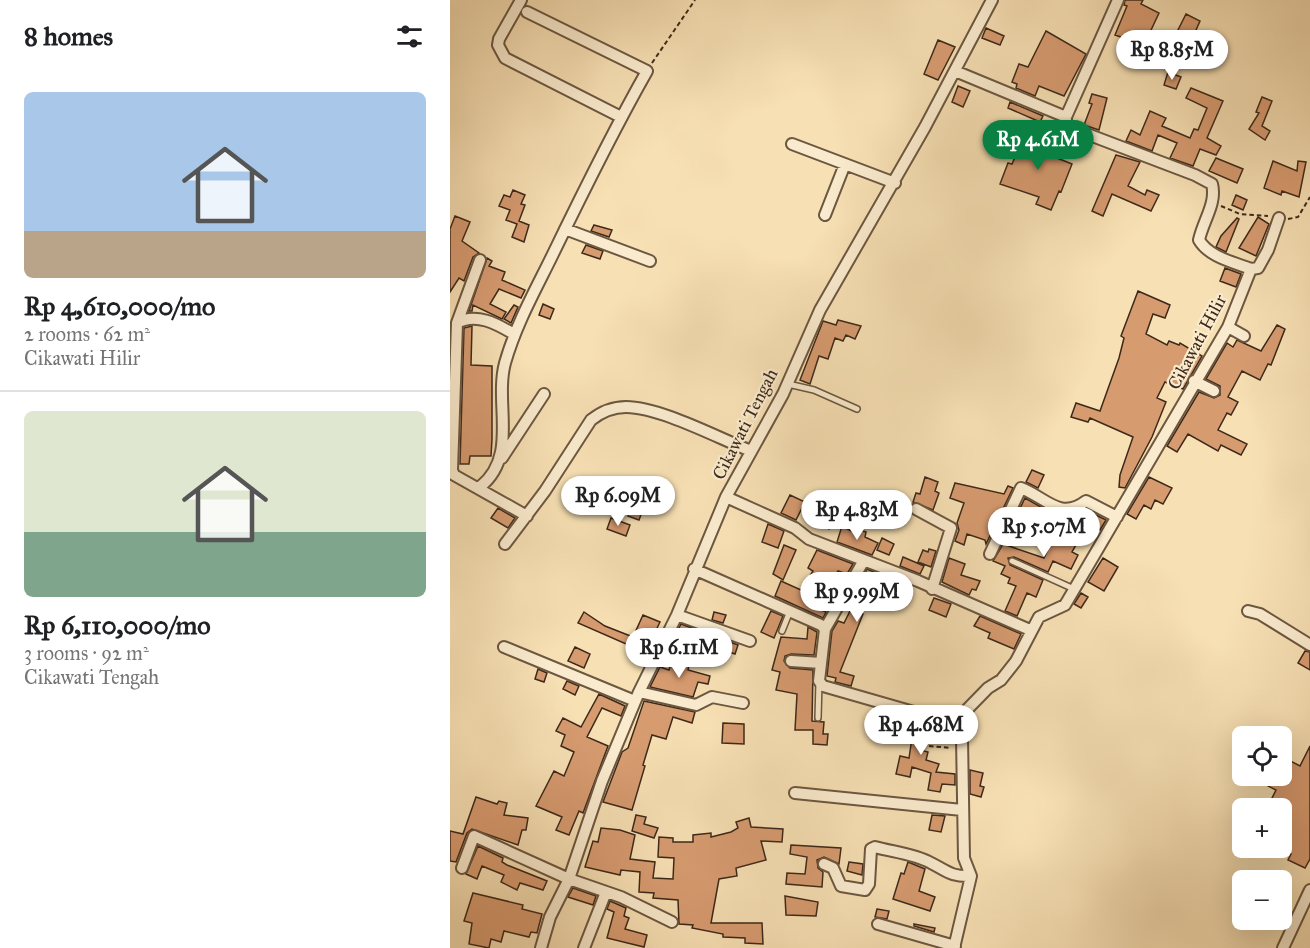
<!DOCTYPE html>
<meta charset="utf-8">
<style>
body{margin:0;font-family:"IM FELL Great Primer",serif;background:#f2f2f2;color:#202124;height:100vh;display:flex;flex-direction:column;font-size:22px;white-space:nowrap}
*{box-sizing:border-box;margin:0}
p{font-size:20px;color:#757577}
.icon{flex:none;width:33px;height:33px;fill:none;stroke:currentColor;stroke-width:2;stroke-linecap:round;stroke-linejoin:round}
.map{position:relative;flex:1;overflow:hidden}
.side{display:flex;flex-direction:column;background:#fff;width:450px}
.side>*{flex:none}
.tools{position:absolute;left:782px;top:726px;display:grid;gap:12px}
.tools a{display:grid;place-items:center;width:60px;height:60px;border-radius:9px;background:#fff;box-shadow:0 6px 24px #0002;font-size:30px}
.price{position:absolute;translate:-50% -51px;padding:0 14px;border-radius:21px;background:#fff;color:#222;font-size:20px;line-height:39px;filter:drop-shadow(0 2px 3px #0008)}
.price::after{content:'';position:absolute;left:50%;top:36px;width:18px;height:14px;margin-left:-9px;background:inherit;clip-path:polygon(0 0,100% 0,50% 100%)}
.price.current{background:#0b8043;color:#fff}
ul{padding:0;list-style:none}
li{display:grid;align-content:center;gap:12px;height:318px;padding:0 24px}
li+li{border-top:2px solid #e0e0e0}
li span{display:grid;place-items:center;height:186px;border-radius:9px;color:#555}
li>.icon{margin-inline-start:auto}
span .icon{width:108px;height:108px;fill:#fffc;stroke-width:1}
li b{font-size:26px}
h2{display:flex;justify-content:space-between;align-items:center;height:72px;padding:0 24px;font-size:26px}
main{display:flex;flex:1;min-height:0}
.map>svg:first-child{display:block}
.building{fill:#d79b70;stroke:#3d291a;stroke-width:1.5}
.lines{fill:none;stroke-linecap:round;stroke-linejoin:round}
.service-casing{stroke:#6c5740;stroke-width:8}
.minor-casing{stroke:#6c5740;stroke-width:14}
.path{stroke:#3d291a;stroke-width:2;stroke-dasharray:4.5 3;stroke-linecap:butt}
.service{stroke:#faebce;stroke-width:5}
.minor{stroke:#faebce;stroke-width:10}
.labels{text-anchor:middle;dominant-baseline:central;stroke-width:4.5;stroke-linejoin:round;paint-order:stroke}
.street-label{font-size:18px;fill:#3d291a;stroke:#faebce}
</style>
<main>
<section class="side">
<h2>8 homes<svg class="icon" aria-label="filters" viewBox="0 0 24 24"><path d="M4 7h16M4 17h16"/><circle cx="9" cy="7" r="2"/><circle cx="15" cy="17" r="2"/></svg></h2>
<ul>
<li><span style="background:linear-gradient(#a9c7e8 75%,#b9a48a 0)"><svg class="icon" aria-label="home" viewBox="0 0 24 24"><path d="M3 11l9-7 9 7M6 9v11h12V9"/></svg></span><div><b>Rp 4,610,000/mo</b><p>2 rooms · 62 m²</p><p>Cikawati Hilir</p></div></li>
<li><span style="background:linear-gradient(#dfe7d0 65%,#7fa58c 0)"><svg class="icon" aria-label="home" viewBox="0 0 24 24"><path d="M3 11l9-7 9 7M6 9v11h12V9"/></svg></span><div><b>Rp 6,110,000/mo</b><p>3 rooms · 92 m²</p><p>Cikawati Tengah</p></div></li>
</ul>
</section>
<div class="map">
<svg width="860" height="948" viewBox="0 0 860 948">
<rect width="100%" height="100%" fill="#f7e0b4"/>
<filter id="stains"><feTurbulence type="fractalNoise" baseFrequency=".00333" numOctaves="4"/><feColorMatrix values="0 0 0 0 .2 0 0 0 0 .09 0 0 0 0 .02 0 0 0 .5 -.17"/></filter>
<radialGradient id="worn" r=".72"><stop offset=".6" stop-color="#630" stop-opacity="0"/><stop offset="1" stop-color="#630" stop-opacity=".3"/></radialGradient>
<path class="building" d="M675 0H693L691 4 709 13 694 45 665 35 677 6 674 5Z
M736 14 750 21 742 39 727 32Z
M536 28 554 36 550 45 532 38Z
M596 31 636 54 614 96 589 86 585 96 566 88 567 84 562 82 569 64 578 67Z
M488 40 505 47 488 80 474 74Z
M718 72 731 77 726 89 714 85Z
M508 86 520 91 513 107 502 102Z
M741 88 773 101 757 138 771 146 766 155 750 149 743 166 720 158 727 143 708 135 702 151 676 141 681 130 690 135 700 111 716 118 712 126 740 138 744 129 748 130 757 108 736 98Z
M642 94 657 98 649 130 634 125 642 104 639 103Z
M812 97 822 101 812 126 820 131 815 140 799 129 809 113 806 112Z
M560 102 593 116 590 122 558 108Z
M591 127 606 133 597 154 622 164 611 192 609 191 601 210 586 204 589 197 550 184 558 163 562 164 571 143 582 148Z
M666 155 690 162 678 186 695 195 697 190 709 195 701 211 662 194 653 216 642 211Z
M766 158 793 169 787 183 759 171Z
M823 161 847 171 848 161 856 162 849 197 832 191 831 195 814 188Z
M63 190 75 195 71 204 75 205 69 221 79 225 74 242 62 237 67 224 56 220 60 210 49 206 54 195 60 197Z
M786 195 797 200 793 210 782 205Z
M5 216 20 222 12 241 29 253 23 257 14 281 9 278 0 292V229Z
M808 217 819 224 806 256 789 248Z
M787 218 789 219 776 252 766 247 771 236Z
M144 225 162 230 159 237 141 231Z
M136 245 153 251 150 259 132 253Z
M37 258 42 261 39 266 55 272 52 280 75 290 71 298 49 289 40 304 56 312 52 319 23 305 22 311H19Z
M775 268 791 274 786 287 770 281Z
M688 291 720 305 715 318 703 314 696 334 717 345 719 341 729 345 730 343 752 356 733 389 715 382 707 398 716 402 702 437 675 488 669 487 670 475 683 437 640 418 638 422 621 417 626 403 650 411 669 358 674 338 671 336Z
M93 304 104 309 100 319 89 315Z
M64 305 68 307 61 323 54 319Z
M388 320 411 326 405 339 396 335 393 341 385 338 378 359 369 356 360 384 350 380 373 321 386 325Z
M827 325 835 329 821 365 818 364 810 380 792 371 778 397 788 402 781 415 777 413 768 430 797 444 791 455 771 445 768 451 738 434 727 452 717 446 749 392 764 398 770 395V386L756 379 777 343 783 347 787 340 811 351Z
M22 326 21 365 42 366V439L41 456H20L19 464H10L14 328Z
M582 470 594 475 588 488 576 482Z
M475 477 488 482 485 491 489 493 483 510 463 502 466 493 470 494Z
M699 477 722 488 713 504 705 500 701 509 694 505 686 519 677 514Z
M505 483 554 494 558 486 563 488 536 544 535 540 517 534 514 545 505 541 509 530 507 523 514 503 500 498Z
M340 495 355 502 346 520 331 513Z
M575 498 596 510 589 526 572 519 570 523 564 521Z
M48 508 65 518 58 528 41 518Z
M181 508 192 512 189 520 178 516Z
M636 510 656 520 650 530 638 524 622 552 628 555 621 569 603 561 598 572 564 557 558 558 560 565 593 580 586 597 577 593 567 616 555 611 566 586 558 583 560 578 551 574 555 566 543 561 553 544 594 558 612 518 623 524 629 514Z
M374 514 385 519 379 529 369 523Z
M161 518 180 525 176 536 157 529Z
M318 524 334 531 328 548 312 542Z
M392 526 405 533 407 529 416 532 415 537 428 543 422 555 387 542Z
M432 538 444 544 439 555 427 550Z
M334 545 346 550 333 580 323 574Z
M479 549 486 551 481 567 468 562 473 550 478 552Z
M367 550 403 564 397 574 388 571 383 579 379 576 368 592 363 606 376 612 373 618 325 596 331 581 351 590 363 571 358 568Z
M453 557 474 566 470 574 450 566Z
M499 558 515 564 511 575 530 581 526 590 522 589 519 595 492 582Z
M653 558 668 567 654 591 638 582Z
M417 569 438 578 435 587 439 593 446 592 452 583 461 586 453 606 440 601 442 595 424 587 409 613 413 614 390 672 404 676 401 686 385 682 386 678 377 676 382 631 388 621 394 623 402 607 399 602Z
M631 593 638 597 631 608 624 604Z
M484 598 501 604 496 617 479 610Z
M321 611 333 616 324 638 311 632Z
M134 612 155 626 183 637 193 615 210 622 199 645 203 646 199 654 128 623Z
M264 612 276 615 273 623 262 620Z
M530 616 571 634 564 649 538 638 540 633 524 626Z
M231 624 288 645 285 654 226 634Z
M358 627 367 632 364 655 341 654 335 656 334 661 340 668 363 670 362 721 374 722 373 734H378L377 745 363 744V730H345L347 694 326 690 330 672 322 670 331 637 357 639Z
M125 647 140 654 134 668 118 661Z
M855 651 860 652V670L848 663Z
M222 660 239 665 238 670 260 676 258 684 248 682 243 697 200 687 210 667 219 670Z
M88 669 97 673 94 682 85 679Z
M117 681 129 686 125 695 113 689Z
M149 694 175 706 171 716 152 708 137 737 158 746 133 813 129 811 119 835 106 830 112 817 86 806 104 771 114 776 124 752 111 746 115 735 106 731 113 718 131 727Z
M194 701 245 712 242 723 223 717 216 739 202 735 193 765 195 766 182 810 153 802 172 752 178 748Z
M450 718 484 726 482 731 473 729 470 750 478 752 476 760 489 764 486 772 505 774V785L492 784 490 792 478 790 481 773 462 767 460 777 446 774 450 756 459 758 462 738 448 737Z
M273 723 294 724V744L272 743Z
M860 746V859L855 868 838 860 841 854 831 849V808H817L826 790 818 786 823 776H831V756L850 766Z
M520 770 533 773 530 786 534 787 531 797 520 794Z
M26 797 47 804 49 801 57 803 54 815 78 818 76 830H72L68 845 22 829 17 833 6 862 0 861V831L13 834Z
M186 815 196 817 194 824 208 828 204 838 182 831Z
M482 815 495 816 491 832 479 830Z
M299 818 301 827 333 829 332 842 311 841 316 860 286 868 287 876 269 879 261 923H312L313 944 295 943V938L273 937V934L242 928 243 925 229 924 228 900 203 898 204 893 189 892 190 872 171 870 170 875 135 867 143 841 148 842 151 828 170 830 185 835 180 859 205 862 203 878 223 879 224 858 208 857 209 837 223 838V842H243V835L261 833V837L281 832 288 828 286 822Z
M341 845 391 848 389 864 374 857 367 860 368 868 373 872 372 887 336 884 337 873 355 874 357 857 340 854Z
M28 846 53 858 52 862 57 865 97 881 93 890 70 883 67 890 51 882 54 875 32 866 27 879 16 874Z
M399 862 413 864 412 875 397 871Z
M458 862 475 869 469 891 485 897 480 911 443 899 451 873 454 874Z
M123 888 146 896 143 905 118 897Z
M23 893 73 905 72 909 92 914 87 933 81 932 79 937 54 931 51 942 41 939 39 948 19 944 22 923 14 921Z
M335 896 368 902 366 916 336 915Z
M160 901 176 908 174 916 179 918 175 929 197 935 194 947 157 938 164 912 157 909Z
M427 909 439 911 437 919 425 917Z
M464 924 485 928 484 932 464 926Z"/>
<g class="lines">
<g class="service-casing">
<path id="service" d="M338 384 364 390 407 409
M562 561 624 589
M332 631 340 611
M368 718 369 682"/>
</g>
<g class="minor-casing">
<path id="minor" d="M71 0 49 39 48 45 55 58 171 117
M668 0 616 117V126L745 175 762 184C767 203 753 221 749 240 759 257 783 262 801 269
M505 71 616 117
M342 144 445 183
M375 215 395 164
M115 229 200 261
M801 269 808 268 818 250 829 218
M7 323 30 260
M778 327 794 336
M64 334C47 324 26 312 7 323L2 470 4 475 77 516
M744 381 764 391
M52 458 94 394
M30 487C69 456 44 404 55 363 66 324 86 289 103 254 133 192 163 131 197 71L77 12
M276 497 345 528 359 539 468 581 580 630
M466 509 501 528 482 589
M55 544 95 491 141 420C151 412 162 407 176 407 210 407 268 438 301 451
M540 554 571 488C595 497 610 521 636 501L667 517
M244 569 371 625 375 629 369 681 373 686 488 719 512 738 514 858 521 876 504 948
M442 586 449 574
M798 611 810 614 860 645
M227 615 300 641
M375 629 414 560
M54 647 185 701
M341 661 371 663
M189 692 246 705 262 697 293 703
M499 728 538 688 551 680 566 661 589 617 615 605 778 327 801 269
M345 793 512 810
M374 864 383 868 391 886 415 890 419 884 421 849 425 847C443 852 465 854 481 863 497 871 501 877 521 876
M12 868 24 836 119 879 171 897 222 922
M428 924 505 946
M91 948 100 917 119 879 152 781 189 692 227 615 276 497 333 394 370 310 475 127 542 0
M134 948 156 892
M833 948 860 890"/>
</g>
<path class="path" d="M202 63 245 0
M771 206 790 214 818 216
M838 219 848 217 860 197
M479 746 501 748"/>
<use href="#service" class="service"/>
<use href="#minor" class="minor"/>
</g>
<g class="labels">
<g class="street-label">
<text transform="translate(747 342) rotate(-62)">Cikawati Hilir</text>
<text transform="translate(295 424) rotate(-63)">Cikawati Tengah</text>
</g>
</g>
<rect width="100%" height="100%" filter="url(#stains)"/>
<rect width="100%" height="100%" fill="url(#worn)"/>
</svg>
<div class="tools">
<a><svg class="icon" aria-label="locate" viewBox="0 0 24 24"><circle cx="12" cy="12" r="6"/><path d="M12 2v4M12 18v4M2 12h4M18 12h4"/></svg></a>
<a>+</a>
<a>−</a>
</div>
<b class="price" style="left:722px;top:81px">Rp 8.85M</b>
<b class="price current" style="left:588px;top:171px">Rp 4.61M</b>
<b class="price" style="left:168px;top:527px">Rp 6.09M</b>
<b class="price" style="left:407px;top:541px">Rp 4.83M</b>
<b class="price" style="left:594px;top:558px">Rp 5.07M</b>
<b class="price" style="left:407px;top:623px">Rp 9.99M</b>
<b class="price" style="left:229px;top:679px">Rp 6.11M</b>
<b class="price" style="left:471px;top:756px">Rp 4.68M</b>
</div>
</main>
